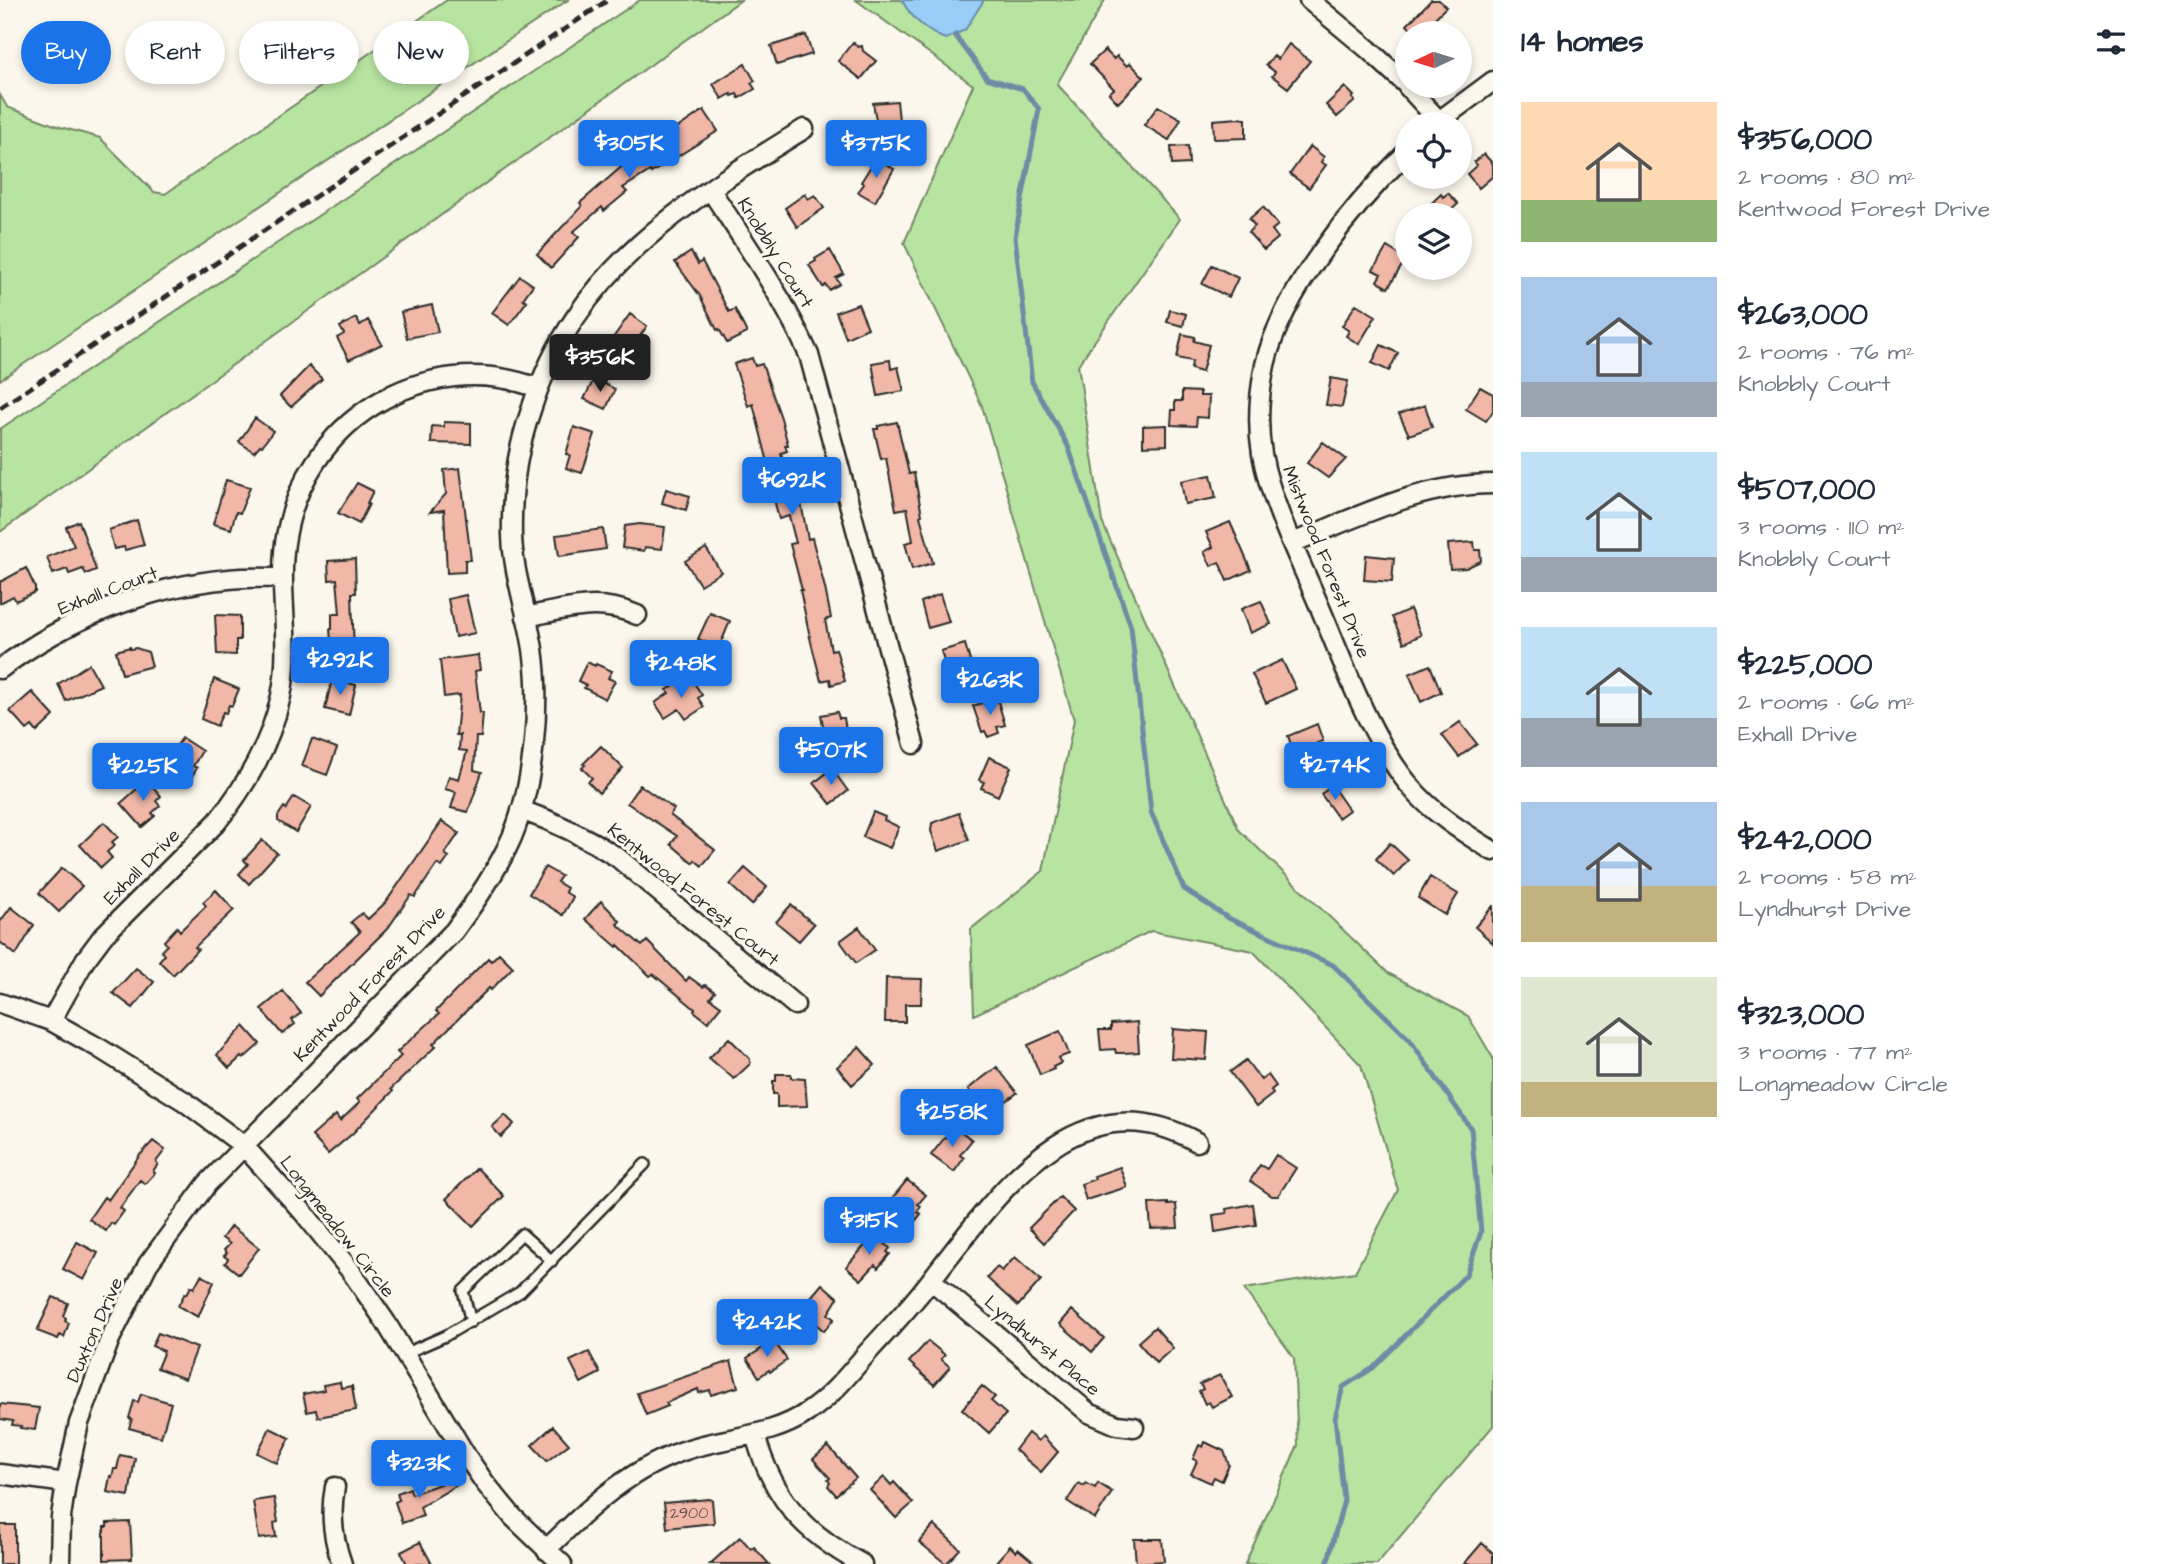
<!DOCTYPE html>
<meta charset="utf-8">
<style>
body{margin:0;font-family:"Architects Daughter",sans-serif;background:#f2f2f3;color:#1f2937;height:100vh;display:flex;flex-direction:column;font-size:26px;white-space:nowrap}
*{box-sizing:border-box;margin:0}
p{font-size:23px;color:#747a83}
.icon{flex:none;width:38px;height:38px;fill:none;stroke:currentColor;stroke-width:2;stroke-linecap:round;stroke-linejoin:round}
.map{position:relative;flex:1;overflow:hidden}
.drawer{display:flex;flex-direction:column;background:#fff;width:665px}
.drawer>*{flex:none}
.banner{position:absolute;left:21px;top:21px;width:665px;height:63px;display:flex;gap:14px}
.needle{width:46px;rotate:266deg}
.tools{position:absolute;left:1395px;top:21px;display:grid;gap:14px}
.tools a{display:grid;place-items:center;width:77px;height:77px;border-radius:50%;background:#fff;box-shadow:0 4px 10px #0003;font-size:35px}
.price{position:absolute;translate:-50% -60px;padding:0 16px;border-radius:7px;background:#1a73e8;color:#fff;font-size:23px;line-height:46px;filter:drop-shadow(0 2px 4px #0008)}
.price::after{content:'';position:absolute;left:50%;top:42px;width:21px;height:16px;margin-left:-10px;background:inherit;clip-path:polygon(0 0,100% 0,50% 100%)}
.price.active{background:#222;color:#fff}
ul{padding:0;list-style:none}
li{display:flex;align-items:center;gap:21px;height:175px;padding:0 28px}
li span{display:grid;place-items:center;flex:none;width:196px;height:140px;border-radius:0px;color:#555}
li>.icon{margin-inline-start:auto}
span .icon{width:84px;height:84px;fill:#fffc;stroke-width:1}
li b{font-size:30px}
h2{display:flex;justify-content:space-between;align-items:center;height:84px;padding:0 28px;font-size:30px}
.pill{padding:0 24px;border-radius:32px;background:#fff;box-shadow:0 4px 10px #0003;font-size:24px;line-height:63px}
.pill.active{background:#1a73e8;color:#fff}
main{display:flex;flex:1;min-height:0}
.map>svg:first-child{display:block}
.green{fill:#b8e4a1;stroke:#728866;stroke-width:2}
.water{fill:#97cdf6;stroke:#6c8ca5;stroke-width:2}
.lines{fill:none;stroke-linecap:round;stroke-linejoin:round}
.stream{stroke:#6c8ca5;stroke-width:5}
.building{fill:#f1b8a8;stroke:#2b2b2b;stroke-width:2}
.service-casing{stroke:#2b2b2b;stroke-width:14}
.minor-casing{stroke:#2b2b2b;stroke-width:23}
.service{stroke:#fbf7ec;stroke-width:9}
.minor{stroke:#fbf7ec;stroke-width:18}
.rail{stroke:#2b2b2b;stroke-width:5;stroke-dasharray:10 5;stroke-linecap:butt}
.labels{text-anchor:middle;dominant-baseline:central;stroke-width:6;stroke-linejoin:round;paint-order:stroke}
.number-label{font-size:16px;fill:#5c4e4a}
.street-label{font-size:19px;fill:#2b2b2b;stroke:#fbf7ec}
</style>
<main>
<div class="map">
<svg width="1493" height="1564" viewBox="0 0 1493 1564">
<rect width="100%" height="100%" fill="#fbf7ec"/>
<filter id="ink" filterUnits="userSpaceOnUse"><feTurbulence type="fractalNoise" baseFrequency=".0143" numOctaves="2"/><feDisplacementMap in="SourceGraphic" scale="14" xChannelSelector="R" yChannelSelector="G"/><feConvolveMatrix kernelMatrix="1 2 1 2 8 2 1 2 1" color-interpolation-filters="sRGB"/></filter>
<g filter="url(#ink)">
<path class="green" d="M447 0H568L0 380V95L7 107 57 126 100 138 154 192 165 194Z
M640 0H741L0 532V429Z
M856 0H1105L1057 84 1180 219 1078 365 1102 522 1239 830 1388 973 1468 1016 1493 1058V1426L1377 1564H1245L1298 1445 1294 1358 1244 1289 1355 1272 1398 1190 1361 1065 1253 951 1151 931 974 1015 971 929 1043 871 1074 720 982 406 904 243 973 85Z"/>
<path class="water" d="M902 0H984L965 30 946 39C929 34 910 17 902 0Z"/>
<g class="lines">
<path class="stream" d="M955 35 987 78 1023 89 1039 109 1015 237 1032 382 1068 446 1131 627 1151 812 1184 889 1228 918 1333 965 1410 1040 1471 1129 1481 1232 1466 1275 1373 1368 1343 1387 1335 1418 1344 1500 1327 1564"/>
</g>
<path class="building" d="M1431 0H1439L1446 7 1435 18 1452 33H1415L1407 25Z
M806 35 812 54 777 65 771 46Z
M853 42 858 47 862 46 863 51 876 61 861 79 838 61Z
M1289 44 1310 61 1288 88 1272 76 1275 72 1266 65 1274 56 1278 59Z
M1105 50 1114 59 1117 56 1127 66 1130 63 1144 77 1118 103 1109 93 1114 89 1090 64Z
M745 64 755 81 751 83 755 89 739 98 737 94 732 96 731 94 722 99 713 84Z
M1345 87 1354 96 1352 98 1355 101 1337 117 1326 105Z
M897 101 900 130 878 131 873 103Z
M1158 106 1181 119 1169 140 1144 125Z
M704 110 718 131 651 173 650 171 623 188 627 192 604 211 602 207 573 232 579 237 551 268 537 254 582 206 580 203 627 162Z
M1239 118 1246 119V138L1214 139 1213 120Z
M1188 146 1189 164 1172 165 1171 147Z
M1310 146 1324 157 1321 162 1326 165 1309 188 1290 174Z
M1484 154 1493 164V176L1479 188 1467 174 1477 165 1474 162Z
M876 158 894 169 875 202 858 192 864 184 861 182Z
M1448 193 1458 204 1446 215H1419L1441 194 1443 197Z
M805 194 808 199 815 195 824 208 797 227 785 208Z
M1263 207 1278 225 1272 230 1278 238 1264 250 1248 232 1255 226 1249 219Z
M1387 247 1406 259 1388 288 1377 281 1381 274 1373 270Z
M830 250 844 274 836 278 840 284 829 290 826 285 823 287 809 265 816 261 815 259Z
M691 252 698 264 702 261 729 312 735 309 747 333 727 343 719 329 717 330 700 296 675 262Z
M1212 265 1238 278 1229 297 1202 284Z
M520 276 533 285 523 299 527 301 509 325 492 313Z
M858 304 868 328 846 338 836 312Z
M1356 304 1376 316 1359 344 1346 336 1349 331 1342 326Z
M432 305 438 332 407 338 401 312Z
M1170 310 1186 314 1183 326 1167 322Z
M630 314 647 326 621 363 607 353 616 340 613 338Z
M356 318 360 325 368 320 382 344 349 360 337 338 344 334 340 327Z
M1182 334 1195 337 1194 341 1209 345 1202 372 1191 369 1192 361 1177 358Z
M1381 345 1398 353 1389 371 1372 363Z
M752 358 755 366 762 364 781 418 788 445H785L787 451 781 453 788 480 796 478 808 539 812 538 825 588 831 618 825 620 831 650 836 649 845 681 831 685 830 679 821 681 811 642 800 590H802L790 544 796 543 789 516 779 519 768 475 771 474 753 404 748 406 734 364Z
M890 360 891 369 898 367 904 391 878 396 872 363Z
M309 366 322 379 291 407 280 396Z
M1331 378 1348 381 1342 407 1326 405Z
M594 379 615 389 606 409 584 399Z
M1480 387 1493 394V411L1486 421 1466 409Z
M1182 391 1200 392V396H1209L1208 418 1197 417 1196 426 1171 425 1172 410H1175V401H1182Z
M1425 405 1432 427 1409 435 1399 414Z
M255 418 273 431 262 446 260 445 254 452 239 442Z
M444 422 471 423V444L431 443 432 426 444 427Z
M897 422 909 474 914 473 922 515 920 516 933 563 912 569 905 543 913 541 907 508 896 510 886 458 881 459 874 429H878V426Z
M1167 425V445L1143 446V426Z
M574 427 595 434 582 473 566 468 570 455 566 454Z
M1323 442 1346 459 1328 478 1307 463Z
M460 468 471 560H465V572L447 573 444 510 430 512 446 494 444 470Z
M1211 475 1216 498 1185 504 1181 481Z
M226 480 250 487 240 513 236 512 231 529 213 524Z
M357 483 373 491 367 503 369 504 359 524 338 513Z
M666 489 690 496 686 510 662 503Z
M137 520 144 545 125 550 124 547 114 549 109 530Z
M79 521 96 570 86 574 83 569 69 574 67 569 53 574 47 557 74 546 66 527Z
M1230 522 1251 570 1227 581 1219 562 1211 566 1204 552 1213 547 1206 532Z
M640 524 665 527 662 549 645 547 644 551 622 548 625 526Z
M603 529 606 549 559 556 556 535Z
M1474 542 1475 550H1480L1481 561 1466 568 1450 569 1448 544Z
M706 548 721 572 700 585 685 561Z
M1366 555 1394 558 1392 582 1364 580Z
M355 559 356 593H352L354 655 335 656V641H331L330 629H332V614H340L337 579 329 580 328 561Z
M26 568 35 587V592L16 601 13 596 0 603V582Z
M940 594 949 622 928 628 921 602Z
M466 595 475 633 455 637 448 599Z
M1261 601 1271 624 1250 633 1241 609Z
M1410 609 1421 635 1404 643 1392 617Z
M710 613 730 621 719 648 698 639Z
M215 615 240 616V640H236V655L217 654Z
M965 644 977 685 962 690 959 680 950 682 941 651Z
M130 647V649L136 648 148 652 152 666 122 674 116 651Z
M478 655 480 670 475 671 480 713H483L481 737H476L474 770 482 772 468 812 451 808 456 792 445 789 449 776 459 779 467 751 459 750 460 735H456L460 695 444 697 440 660Z
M1282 660 1296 689 1266 703 1252 674Z
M587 662 595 666 596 664 612 671 608 678 615 681 605 699 584 688 586 685 578 681Z
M89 664 101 685 66 701 58 684Z
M1430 665 1441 692 1421 702 1409 674Z
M690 677 702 695 698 698 704 707 686 719 679 709 665 718 655 703 669 693 667 690 683 679 684 681Z
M214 679 239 689 232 706 229 705 226 713 223 712 217 726 201 719Z
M332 679 356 685 349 715 325 709Z
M32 692 54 716 37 732 32 726 27 730 10 711Z
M997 698 1005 725 997 727 999 733 988 737 985 731 982 732 973 706Z
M837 712 839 718H844L846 730H849L852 748 828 752 821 715Z
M1460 722 1477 744 1459 757 1442 735Z
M1317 724 1323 741 1317 743 1323 758 1294 770 1288 755 1294 752 1288 736Z
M182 738 202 751 193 766 197 768 188 783 163 766Z
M312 739 337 748 327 775 302 766Z
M601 746 623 768 599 793 588 782 592 778 582 768 585 765 583 764Z
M989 757 1011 767 998 796 981 788 984 782 979 780Z
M832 769 848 791 831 804 814 783Z
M147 780 161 796 156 801 160 806 152 813 155 816 142 827 121 803Z
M640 785 674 809 670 815 715 850 702 866 695 860 693 863 671 844 677 836 627 803Z
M1332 786 1349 810 1338 818 1321 794Z
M294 797 311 807 296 832 278 821V816L284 807 286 809Z
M873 812 885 817 884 820 899 827 890 848 863 837Z
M959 813 969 840 938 851 931 831 932 823Z
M442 821 459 833 445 854 449 857 442 867 437 864 415 897 411 895 388 928 319 996 305 982 360 932 351 922 362 913 368 919 386 902Z
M104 822 118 837 112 842 115 845 107 852 112 858 101 868 80 845Z
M262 840 277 853 249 884 239 874 248 864 244 860Z
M1390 843 1408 860 1394 876 1376 859Z
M545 867 561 876 557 882 567 888 565 892 573 897 563 915 529 894Z
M62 868 82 886 59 912 39 893Z
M745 868 767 887 752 905 730 885Z
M1430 877 1458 894 1445 915 1418 898Z
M216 890 234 910 195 947 198 949 173 975 159 961 164 955 161 951 167 945 164 941 177 927 180 931 206 906 203 902Z
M601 901 620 921 617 924 642 946 647 941 686 981 689 977 703 987 705 985 715 992 710 998 721 1006 708 1022 694 1011 695 1009 653 974 650 976 618 945 617 947 585 919Z
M791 905 814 924 799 941 776 922Z
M1493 906V943L1475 927Z
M11 907 34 925 16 955 0 942V922Z
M859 927 875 950 856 963 840 941Z
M499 953 513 967 491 990 489 988 433 1044 436 1046 391 1089 393 1091 352 1134 328 1154 312 1136 336 1115 340 1121 360 1102 357 1099 401 1056 397 1052 439 1014 436 1011 488 958 491 961Z
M136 968 154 982 133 1008 113 993Z
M886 978 922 979 921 1004H905V1022H885Z
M283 991 301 1013 292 1020 295 1024 282 1034 261 1009Z
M1137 1022 1139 1052 1124 1053H1116L1115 1049 1101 1050 1099 1030H1111V1024Z
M244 1026 260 1044 243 1059 241 1057 229 1068 217 1055Z
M1173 1029 1208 1032 1206 1060 1171 1058Z
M1060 1031 1069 1054 1058 1058 1061 1063 1053 1067 1054 1069 1040 1075 1028 1045Z
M729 1038 750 1059V1064L734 1079 709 1058Z
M859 1047 875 1065 852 1085 837 1067Z
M1246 1060 1261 1080 1268 1075 1276 1086 1271 1090 1273 1094 1256 1107 1230 1072Z
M997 1067 1017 1093 1002 1104 999 1101 985 1112 968 1089Z
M776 1074H791V1078L805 1079 807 1106 777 1107V1094H773V1081H776Z
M505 1115 514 1124 501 1137 492 1127Z
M954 1126 972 1140 960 1155 964 1158 954 1172 931 1155Z
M153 1141 165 1150 156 1162 158 1164 153 1171 155 1173 145 1184 140 1180 120 1208 124 1211 114 1225 111 1223 106 1231 89 1219 104 1197 108 1200 140 1155Z
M1276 1155 1296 1168 1278 1196H1272L1250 1181 1260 1165 1267 1169Z
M1120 1167 1127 1187 1086 1200 1081 1184 1095 1179 1094 1176Z
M477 1168 504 1196 473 1226 446 1199Z
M907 1180 926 1195 918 1204 921 1206 917 1212 921 1214 910 1227 885 1207Z
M1060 1197 1074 1211 1044 1243 1029 1228Z
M1168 1203V1205L1176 1204 1178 1228 1151 1229 1149 1204Z
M1253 1204 1256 1225 1215 1232 1213 1215 1227 1213 1226 1209Z
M231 1226 259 1248 239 1274 225 1263 228 1259 224 1256 227 1253 224 1250 230 1244 222 1238Z
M875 1234 890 1248 887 1252 890 1254 878 1268 875 1265 861 1280 846 1267Z
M77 1242 98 1253 84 1280 63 1269Z
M1015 1257 1041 1280 1018 1306 987 1278 997 1267 1002 1271Z
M201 1275 214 1282 198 1317 178 1306 185 1293 187 1294 191 1286 194 1288Z
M822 1284 838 1298 828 1314 834 1319 824 1331 800 1310Z
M53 1297 68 1303 63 1316 66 1318 65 1321 69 1323 64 1337 60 1335 58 1339 37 1331Z
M1072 1310 1104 1338 1092 1352 1060 1324Z
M1155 1327 1173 1348 1156 1363 1138 1342Z
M158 1333 197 1348 185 1379 157 1368 164 1351 152 1346Z
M774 1341 787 1360 770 1372 769 1370 759 1377 747 1358Z
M928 1341 945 1355 941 1359 950 1367 934 1385 909 1362Z
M589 1352 600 1373 581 1383 570 1361Z
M731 1361 738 1387 711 1395 710 1390 699 1393 698 1389 666 1403 668 1406 646 1415 637 1393Z
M1220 1375 1232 1397 1212 1407 1209 1402 1205 1404 1199 1391 1203 1389 1200 1384Z
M340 1382 341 1388 352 1386 356 1410 318 1417 316 1410 307 1412 303 1394 324 1390 323 1385Z
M982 1386 995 1397 991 1401 1006 1414 989 1433 962 1409Z
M141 1394 171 1403 161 1437 129 1428 132 1419 129 1418 134 1401 138 1402Z
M0 1404 39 1408 35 1430 20 1428 21 1426 12 1425 13 1421 0 1419Z
M553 1426 569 1444 547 1461 532 1445Z
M270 1428 290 1438 277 1463 257 1453Z
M1028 1433 1038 1441 1043 1436 1058 1452 1041 1472 1015 1450Z
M1205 1442 1224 1451 1229 1465 1222 1481 1214 1477 1211 1483 1191 1474 1197 1461 1193 1459 1199 1445 1203 1447Z
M828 1446 856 1478 836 1495 828 1486 830 1483 828 1480 830 1478 813 1459Z
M120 1455 135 1458 129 1496 107 1492 110 1476 112 1477 114 1469H117Z
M884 1477 891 1485 894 1482 913 1503 896 1518 870 1490Z
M454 1479 457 1485 420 1507 423 1516 402 1523 395 1502 399 1500 397 1493 410 1488 412 1494Z
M1079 1483 1084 1486 1086 1483 1095 1488 1098 1483 1112 1492 1095 1519 1067 1501Z
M274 1498 278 1522 274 1523 276 1537 259 1539 253 1501Z
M709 1499 712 1500 714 1523 667 1528 664 1503Z
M130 1522 132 1559 104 1560V1527H107V1523Z
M0 1525H15V1564H0Z
M934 1525 960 1549 946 1564 919 1542Z
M740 1537 751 1549 754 1547 769 1564H710Z
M1134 1539H1162L1164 1561 1136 1563Z
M420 1542 432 1564H407L401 1552Z
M1482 1543 1493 1553V1564H1464Z
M1010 1546 1016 1552 1018 1549 1036 1564H994Z"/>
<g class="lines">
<g class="service-casing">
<path id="service" d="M471 1322 463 1291 522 1234 552 1261
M404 1354 445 1336 520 1292 645 1164"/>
</g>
<g class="minor-casing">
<path id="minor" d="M1309 0 1368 49 1407 85
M1407 86 1439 121
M1435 124 1493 81
M1407 152C1354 205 1282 291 1265 365 1259 394 1257 425 1262 454 1271 504 1298 556 1318 603 1344 663 1368 735 1410 786 1433 814 1463 832 1493 851
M710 189C746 244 782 295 809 355L914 744
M1292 543C1358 517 1421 484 1493 484
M526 617C566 609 598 598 637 615
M0 669C65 620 148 586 229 579 246 577 265 578 283 578
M521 810C556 822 586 837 617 857L795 1005
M0 1003 51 1021 99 1048 184 1101 244 1146 303 1212 350 1270 385 1321 465 1454 485 1483 513 1517 562 1564
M51 1021 85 960 103 936 216 823C247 785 270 745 281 696 292 645 278 594 285 543 302 423 423 345 538 388
M931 1280 1089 1413 1117 1425 1134 1427
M755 1435C773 1499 804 1533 862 1564
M0 1474 66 1483
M335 1487C330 1513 333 1539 342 1564
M546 1550C589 1507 632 1466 692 1448 731 1436 774 1436 808 1412 832 1396 849 1374 868 1352 890 1328 914 1303 934 1276 998 1194 1077 1075 1197 1142
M60 1564 61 1517 66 1483 79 1423 110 1339 148 1264 207 1184 454 931C476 901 497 871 512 837 534 785 541 704 533 649 527 610 513 574 512 535 511 492 517 450 531 410 576 269 684 203 804 129"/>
</g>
<use href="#service" class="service"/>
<use href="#minor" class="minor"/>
<path class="rail" d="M0 408 608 0"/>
</g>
</g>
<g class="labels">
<g class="number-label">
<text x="689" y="1513">2900</text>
</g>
<g class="street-label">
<text transform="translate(775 253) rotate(58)">Knobbly Court</text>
<text transform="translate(1326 562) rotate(68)">Mistwood Forest Drive</text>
<text transform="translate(108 591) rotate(-21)">Exhall Court</text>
<text transform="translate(142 867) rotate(-45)">Exhall Drive</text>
<text transform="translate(693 895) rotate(39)">Kentwood Forest Court</text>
<text transform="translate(370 984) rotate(-46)">Kentwood Forest Drive</text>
<text transform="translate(337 1227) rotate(52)">Longmeadow Circle</text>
<text transform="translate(95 1330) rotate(-66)">Duxton Drive</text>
<text transform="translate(1042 1346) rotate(40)">Lyndhurst Place</text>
</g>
</g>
</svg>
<div class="tools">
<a><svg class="needle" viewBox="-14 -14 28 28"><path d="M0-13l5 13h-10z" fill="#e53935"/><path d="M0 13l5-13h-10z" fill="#747a83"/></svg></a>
<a><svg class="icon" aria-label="locate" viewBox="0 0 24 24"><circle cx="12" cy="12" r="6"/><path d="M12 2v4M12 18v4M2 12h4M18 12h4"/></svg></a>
<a><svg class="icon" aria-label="layers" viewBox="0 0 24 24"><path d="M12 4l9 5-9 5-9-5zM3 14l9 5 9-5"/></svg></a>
</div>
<b class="price" style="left:629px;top:180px">$305K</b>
<b class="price" style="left:876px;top:180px">$375K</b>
<b class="price active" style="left:600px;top:394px">$356K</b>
<b class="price" style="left:792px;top:517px">$692K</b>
<b class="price" style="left:340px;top:697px">$292K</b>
<b class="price" style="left:681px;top:700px">$248K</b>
<b class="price" style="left:990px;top:717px">$263K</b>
<b class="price" style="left:831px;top:787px">$507K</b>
<b class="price" style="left:1335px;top:802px">$274K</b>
<b class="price" style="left:143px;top:803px">$225K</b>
<b class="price" style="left:952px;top:1149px">$258K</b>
<b class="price" style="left:869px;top:1257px">$315K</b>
<b class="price" style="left:767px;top:1359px">$242K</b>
<b class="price" style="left:419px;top:1500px">$323K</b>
<div class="banner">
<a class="pill active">Buy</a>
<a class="pill">Rent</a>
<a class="pill">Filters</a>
<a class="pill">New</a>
</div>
</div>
<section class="drawer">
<h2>14 homes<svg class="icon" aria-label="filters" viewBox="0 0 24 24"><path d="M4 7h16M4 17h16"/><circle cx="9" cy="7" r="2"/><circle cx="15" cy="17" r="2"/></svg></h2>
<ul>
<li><span style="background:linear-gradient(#ffd9b3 70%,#8fb573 0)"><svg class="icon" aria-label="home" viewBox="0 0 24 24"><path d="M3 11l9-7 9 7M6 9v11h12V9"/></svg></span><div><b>$356,000</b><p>2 rooms · 80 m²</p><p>Kentwood Forest Drive</p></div></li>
<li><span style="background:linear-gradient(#a9c7e8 75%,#9aa5b1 0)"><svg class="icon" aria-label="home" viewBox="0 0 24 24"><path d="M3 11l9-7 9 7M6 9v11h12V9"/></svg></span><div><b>$263,000</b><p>2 rooms · 76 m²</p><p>Knobbly Court</p></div></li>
<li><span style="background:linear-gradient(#bfe0f5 75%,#9aa5b1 0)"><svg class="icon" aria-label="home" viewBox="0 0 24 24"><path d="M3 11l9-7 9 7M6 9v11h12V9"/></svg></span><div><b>$507,000</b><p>3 rooms · 110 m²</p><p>Knobbly Court</p></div></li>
<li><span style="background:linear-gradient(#bfe0f5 65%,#9aa5b1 0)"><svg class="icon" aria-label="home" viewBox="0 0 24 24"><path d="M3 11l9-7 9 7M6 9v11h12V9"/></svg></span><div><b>$225,000</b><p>2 rooms · 66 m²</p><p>Exhall Drive</p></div></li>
<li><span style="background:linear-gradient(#a9c7e8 60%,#c2b280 0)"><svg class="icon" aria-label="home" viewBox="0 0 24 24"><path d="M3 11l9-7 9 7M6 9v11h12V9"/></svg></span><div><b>$242,000</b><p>2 rooms · 58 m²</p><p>Lyndhurst Drive</p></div></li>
<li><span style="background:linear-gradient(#dfe7d0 75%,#c2b280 0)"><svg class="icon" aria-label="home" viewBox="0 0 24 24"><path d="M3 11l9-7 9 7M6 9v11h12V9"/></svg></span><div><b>$323,000</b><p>3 rooms · 77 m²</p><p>Longmeadow Circle</p></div></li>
</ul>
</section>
</main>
